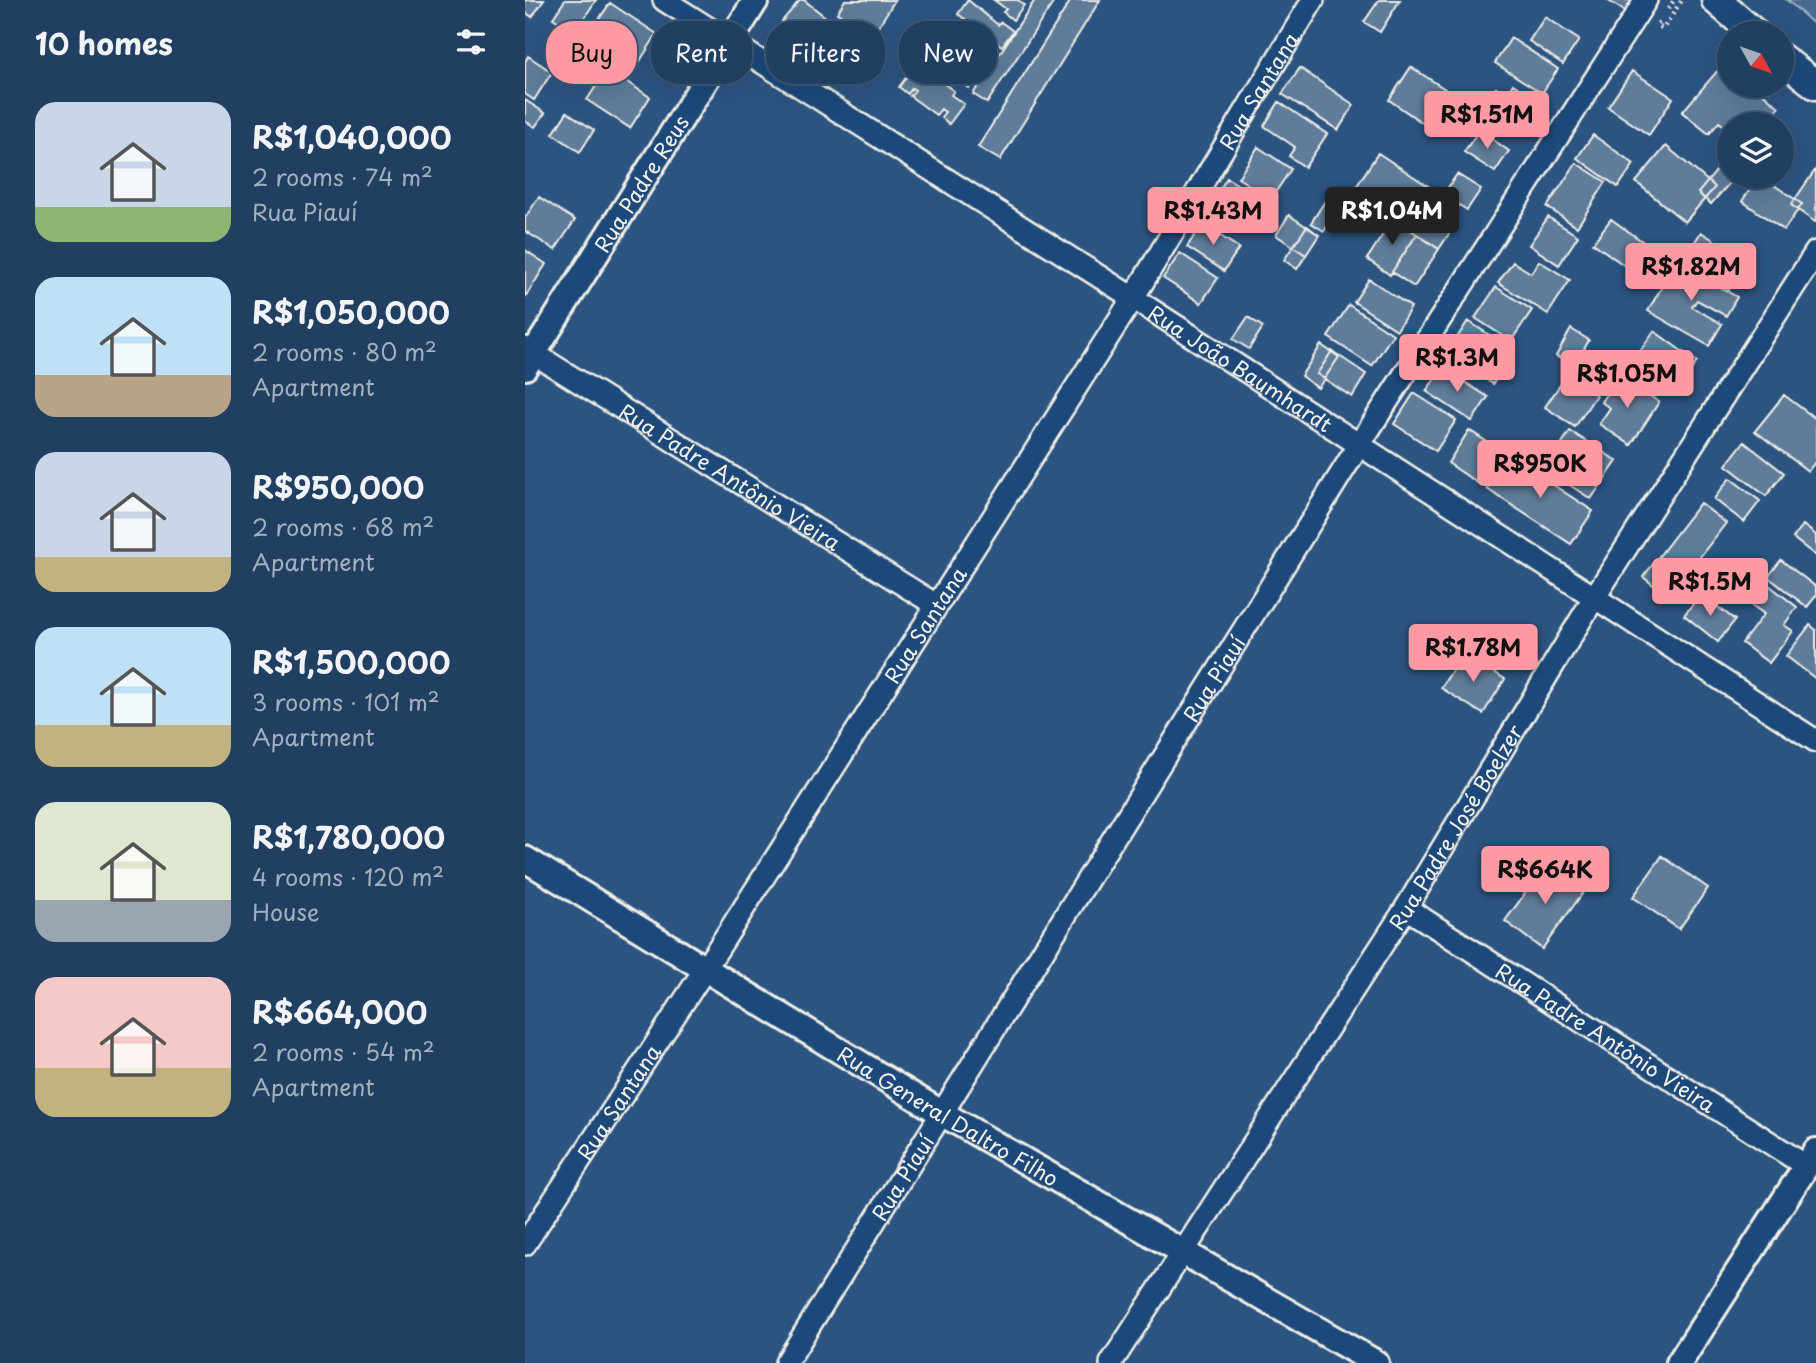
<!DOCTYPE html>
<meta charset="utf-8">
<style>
body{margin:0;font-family:"Playpen Sans",sans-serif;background:#294667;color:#f1f3f6;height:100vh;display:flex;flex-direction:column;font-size:26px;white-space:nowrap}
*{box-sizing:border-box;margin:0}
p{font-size:23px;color:#a2afbd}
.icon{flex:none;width:38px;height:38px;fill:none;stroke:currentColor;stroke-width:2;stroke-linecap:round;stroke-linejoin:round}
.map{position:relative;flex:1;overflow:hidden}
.sheet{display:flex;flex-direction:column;background:#213f61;width:525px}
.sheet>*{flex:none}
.guide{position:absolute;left:21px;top:21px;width:665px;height:63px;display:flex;gap:14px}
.needle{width:46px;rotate:130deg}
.tools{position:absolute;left:1192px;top:21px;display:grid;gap:14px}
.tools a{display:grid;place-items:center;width:77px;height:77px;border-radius:50%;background:#213f61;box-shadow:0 7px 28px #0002,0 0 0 2px #3e5876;font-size:35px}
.price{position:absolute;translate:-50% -60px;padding:0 16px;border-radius:7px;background:#ff9aa2;color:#111;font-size:23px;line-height:46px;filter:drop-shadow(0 2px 4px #0008)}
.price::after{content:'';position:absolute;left:50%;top:42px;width:21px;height:16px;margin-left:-10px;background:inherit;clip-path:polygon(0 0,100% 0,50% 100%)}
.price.current{background:#222;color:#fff}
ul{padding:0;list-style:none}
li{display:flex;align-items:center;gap:21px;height:175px;padding:0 35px}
li span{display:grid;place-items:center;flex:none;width:196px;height:140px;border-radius:21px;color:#555}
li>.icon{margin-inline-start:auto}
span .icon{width:84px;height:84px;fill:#fffc;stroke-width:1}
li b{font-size:30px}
h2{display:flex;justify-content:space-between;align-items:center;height:84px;padding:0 35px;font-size:30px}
.chip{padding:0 24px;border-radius:28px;background:#213f61;box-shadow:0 7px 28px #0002,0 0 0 2px #3e5876;font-size:24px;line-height:63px}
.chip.current{background:#ff9aa2;color:#111}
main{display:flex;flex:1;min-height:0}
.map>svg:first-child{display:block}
.green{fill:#496b90;stroke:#9eaebc;stroke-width:2}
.building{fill:#5e7b9a;stroke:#f4f1e8;stroke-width:2}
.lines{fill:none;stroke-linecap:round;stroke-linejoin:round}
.minor-casing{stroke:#f4f1e8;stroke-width:26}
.tertiary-casing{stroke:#f4f1e8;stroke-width:30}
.secondary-casing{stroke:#f4f1e8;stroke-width:33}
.path{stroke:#f4f1e8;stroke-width:4.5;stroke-dasharray:2 5;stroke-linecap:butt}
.minor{stroke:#1f4a7a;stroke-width:21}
.tertiary{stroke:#1f4a7a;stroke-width:24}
.secondary{stroke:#1f4a7a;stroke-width:28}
.labels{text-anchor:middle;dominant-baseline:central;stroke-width:7;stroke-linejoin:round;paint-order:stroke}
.street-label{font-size:21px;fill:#f4f1e8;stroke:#1f4a7a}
</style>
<main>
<section class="sheet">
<h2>10 homes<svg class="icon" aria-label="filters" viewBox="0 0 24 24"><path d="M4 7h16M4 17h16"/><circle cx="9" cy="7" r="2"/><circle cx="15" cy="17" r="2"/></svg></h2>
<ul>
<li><span style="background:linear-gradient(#c9d6e8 75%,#8fb573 0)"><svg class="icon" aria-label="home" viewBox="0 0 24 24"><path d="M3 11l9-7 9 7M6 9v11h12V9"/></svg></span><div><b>R$1,040,000</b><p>2 rooms · 74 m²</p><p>Rua Piauí</p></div></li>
<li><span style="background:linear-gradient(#bfe0f5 70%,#b9a48a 0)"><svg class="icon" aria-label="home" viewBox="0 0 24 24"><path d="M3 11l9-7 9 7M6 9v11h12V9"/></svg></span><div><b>R$1,050,000</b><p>2 rooms · 80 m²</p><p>Apartment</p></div></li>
<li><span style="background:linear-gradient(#c9d6e8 75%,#c2b280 0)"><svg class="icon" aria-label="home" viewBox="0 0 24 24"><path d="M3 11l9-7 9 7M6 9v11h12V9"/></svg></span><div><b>R$950,000</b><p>2 rooms · 68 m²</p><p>Apartment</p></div></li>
<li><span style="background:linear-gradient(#bfe0f5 70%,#c2b280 0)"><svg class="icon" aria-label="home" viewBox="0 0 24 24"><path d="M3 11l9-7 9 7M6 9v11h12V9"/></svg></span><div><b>R$1,500,000</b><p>3 rooms · 101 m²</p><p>Apartment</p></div></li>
<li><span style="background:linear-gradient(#dfe7d0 70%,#9aa5b1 0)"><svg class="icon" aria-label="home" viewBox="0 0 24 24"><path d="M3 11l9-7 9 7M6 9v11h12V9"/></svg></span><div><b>R$1,780,000</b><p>4 rooms · 120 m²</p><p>House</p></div></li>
<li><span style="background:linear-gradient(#f6c9c9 65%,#c2b280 0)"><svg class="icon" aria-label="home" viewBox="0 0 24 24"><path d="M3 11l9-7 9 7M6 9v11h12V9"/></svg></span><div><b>R$664,000</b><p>2 rooms · 54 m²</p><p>Apartment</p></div></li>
</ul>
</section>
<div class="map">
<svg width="1291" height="1363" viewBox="0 0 1291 1363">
<rect width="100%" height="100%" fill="#2c5481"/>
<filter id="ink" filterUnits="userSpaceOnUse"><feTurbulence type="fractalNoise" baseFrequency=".0143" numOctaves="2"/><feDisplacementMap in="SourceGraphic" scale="14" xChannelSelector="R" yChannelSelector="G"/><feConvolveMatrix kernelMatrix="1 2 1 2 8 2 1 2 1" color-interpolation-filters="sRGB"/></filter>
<g filter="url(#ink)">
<path class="green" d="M1262 0H1291V26Z"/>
<path class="building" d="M0 0H19L7 17 0 12Z
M40 0H71L50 32 28 18Z
M275 0H279L313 27 294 51 257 21Z
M320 0H370L348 35 312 13Z
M443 0 473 25 476 22 488 31 477 46 469 41 463 49 470 53 458 69 452 64 449 68 456 73 444 88 435 81 438 77 416 61 413 65 403 57 413 43 419 47 423 42 418 38 429 23 434 27 440 19 433 14Z
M469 0H493L499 5 488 20 478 12 481 9Z
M510 0H530L462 103 448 94Z
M546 0H575L475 160 453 147Z
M854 0H875L855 32 839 22Z
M1082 0H1110L1101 12Z
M85 3 132 34 106 75 58 43Z
M1020 17 1054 40 1038 64 1004 41Z
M986 38 1033 69 1017 93 970 63Z
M3 56 27 72 9 100 0 94V62Z
M1200 62 1204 65V86H1229L1254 107 1239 124H1204V130L1194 122 1184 134 1157 112Z
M389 67 401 76 403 72 429 91 426 95 439 104 424 124 416 117 420 112 416 109 411 115 385 96 390 90 387 88 383 94 374 87Z
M886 67 920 89 898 123 864 100Z
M775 68 829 105 813 130 757 94Z
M82 69 125 97 105 128 62 100Z
M1107 71 1148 98 1124 135 1083 107Z
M988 84 1012 100 993 129 958 107 971 88 981 95Z
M0 100 20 113 10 127 0 121Z
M754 102 802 134 780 167 764 156 770 147 739 126Z
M42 112 69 130 55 152 28 134Z
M954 130 984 151 970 172 939 152Z
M1068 135 1109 164 1093 187 1052 158Z
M1141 146 1190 187 1160 222 1111 182Z
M733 147 766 169 746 199 713 178Z
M853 153 912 192 887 231 828 192Z
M1201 159 1204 162V177H1210L1186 204 1173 193Z
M1051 163 1081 182 1052 227 1022 207Z
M1291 169V221L1290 222 1266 205Z
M932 174 956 189 942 210 918 195Z
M1234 177H1237L1277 204 1259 230 1217 201Z
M702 178 721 190 715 198 735 211 722 231 684 206Z
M809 187 822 196 799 231 786 223Z
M14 197 50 220 30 250 0 231V218Z
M904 205 931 223 914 249 887 231Z
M764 215 794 235 781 255 751 235Z
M1023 217 1053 236 1034 265 1004 245Z
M868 219 892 234 865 275 842 259Z
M1086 219 1121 244 1103 268 1068 243Z
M677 224 714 248 699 271 662 247Z
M782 226 794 235 772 269 759 260Z
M1176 232 1222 261 1204 290 1158 261Z
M892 234 914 249 889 287 867 272Z
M0 250 21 264 1 296 0 295Z
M655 253 693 278 676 303 638 278Z
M1014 261 1045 280 1023 314 973 283 988 262 1006 273Z
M1151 262 1212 297 1201 316 1172 300 1167 307 1197 324 1184 346 1123 311Z
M844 279 886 307 872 330 829 302Z
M971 287 1007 310 986 341 950 318Z
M824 305 868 334 847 366 803 337Z
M723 317 738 327 724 349 708 339Z
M943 321 989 351 968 384 922 353Z
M1046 329 1064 340 1050 366 1031 356Z
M1129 331 1172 362 1151 390 1118 366 1122 362 1112 355Z
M796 345 814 357 793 388 776 376Z
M807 351 841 374 827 397 792 374Z
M918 368 963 397 947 421 901 391Z
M1093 375 1134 402 1106 445 1074 424 1085 408 1076 402Z
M1041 376 1071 395 1050 427 1020 407Z
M889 393 931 420 911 451 869 424Z
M1259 395 1291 419V461L1283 471 1230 431Z
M944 430 979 453 957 486 923 463Z
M1045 431 1092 461 1066 499 1020 469Z
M1219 442 1259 473 1241 496 1201 465Z
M984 456 1068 511 1046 544 962 489Z
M1205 478 1235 501 1219 522 1189 499Z
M1175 503 1201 523 1144 597 1118 577Z
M1278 525 1291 535V556L1268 538Z
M1256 560 1291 587V596L1282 607 1243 577Z
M1240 582 1272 607 1259 625 1268 631 1244 663 1217 643 1239 614 1224 603Z
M1176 594 1210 620 1193 642 1159 615Z
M1285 625 1291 630V679L1261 656Z
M938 653 980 679 958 714 916 688Z
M1137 856 1183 888 1154 929 1108 897Z
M1022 863 1060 890 1017 949 980 921Z"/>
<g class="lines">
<g class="minor-casing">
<g id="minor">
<path id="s1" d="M139 0 608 298 1291 741"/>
<path id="s2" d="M0 348 411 605"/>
<path id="s3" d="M881 908 1281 1166"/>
<path id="s4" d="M0 1244 180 969 608 298 788 0"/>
<path id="s5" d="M261 1363 834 445 1121 0"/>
<path id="s6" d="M586 1363 881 908 1069 598 1291 252"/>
</g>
</g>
<g class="tertiary-casing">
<g id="tertiary">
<path id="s7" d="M0 367 231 0"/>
<path id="s8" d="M0 859 418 1114 851 1363"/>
<path d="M1154 1363 1291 1151"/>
</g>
</g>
<g class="secondary-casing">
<path id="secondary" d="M1191 0 1229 33
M1256 58 1291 85"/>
</g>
<path class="path" d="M1143 9 1149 0
M1134 22 1132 25 1138 29 1157 0"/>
<use href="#minor" class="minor"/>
<use href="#tertiary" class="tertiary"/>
<use href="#secondary" class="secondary"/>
</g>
</g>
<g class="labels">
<g class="street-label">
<text stroke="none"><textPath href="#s4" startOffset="1367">Rua Santana</textPath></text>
<text stroke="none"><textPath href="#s7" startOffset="217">Rua Padre Reus</textPath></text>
<text stroke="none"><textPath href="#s1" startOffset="684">Rua João Baumhardt</textPath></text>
<text stroke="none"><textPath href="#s2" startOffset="242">Rua Padre Antônio Vieira</textPath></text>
<text stroke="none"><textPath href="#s4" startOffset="737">Rua Santana</textPath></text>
<text stroke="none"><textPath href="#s5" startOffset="807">Rua Piauí</textPath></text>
<text stroke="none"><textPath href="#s6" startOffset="637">Rua Padre José Boelzer</textPath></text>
<text stroke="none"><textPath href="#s3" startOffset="238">Rua Padre Antônio Vieira</textPath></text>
<text stroke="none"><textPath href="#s4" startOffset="170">Rua Santana</textPath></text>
<text stroke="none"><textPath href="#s8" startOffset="495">Rua General Daltro Filho</textPath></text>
<text stroke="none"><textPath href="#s5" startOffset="219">Rua Piauí</textPath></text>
</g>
</g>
</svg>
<div class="tools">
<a><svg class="needle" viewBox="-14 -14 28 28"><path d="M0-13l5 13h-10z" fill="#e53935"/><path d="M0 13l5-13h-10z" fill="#a2afbd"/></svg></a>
<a><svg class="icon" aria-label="layers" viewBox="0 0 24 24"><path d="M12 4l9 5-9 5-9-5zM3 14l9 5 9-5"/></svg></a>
</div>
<b class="price" style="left:962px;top:151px">R$1.51M</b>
<b class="price" style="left:688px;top:247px">R$1.43M</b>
<b class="price current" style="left:867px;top:247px">R$1.04M</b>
<b class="price" style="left:1166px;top:303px">R$1.82M</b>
<b class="price" style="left:932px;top:394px">R$1.3M</b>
<b class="price" style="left:1102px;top:410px">R$1.05M</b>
<b class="price" style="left:1015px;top:500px">R$950K</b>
<b class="price" style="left:1185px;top:618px">R$1.5M</b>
<b class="price" style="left:948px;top:684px">R$1.78M</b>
<b class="price" style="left:1020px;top:906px">R$664K</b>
<div class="guide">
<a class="chip current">Buy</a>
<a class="chip">Rent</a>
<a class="chip">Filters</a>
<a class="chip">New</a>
</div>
</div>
</main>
